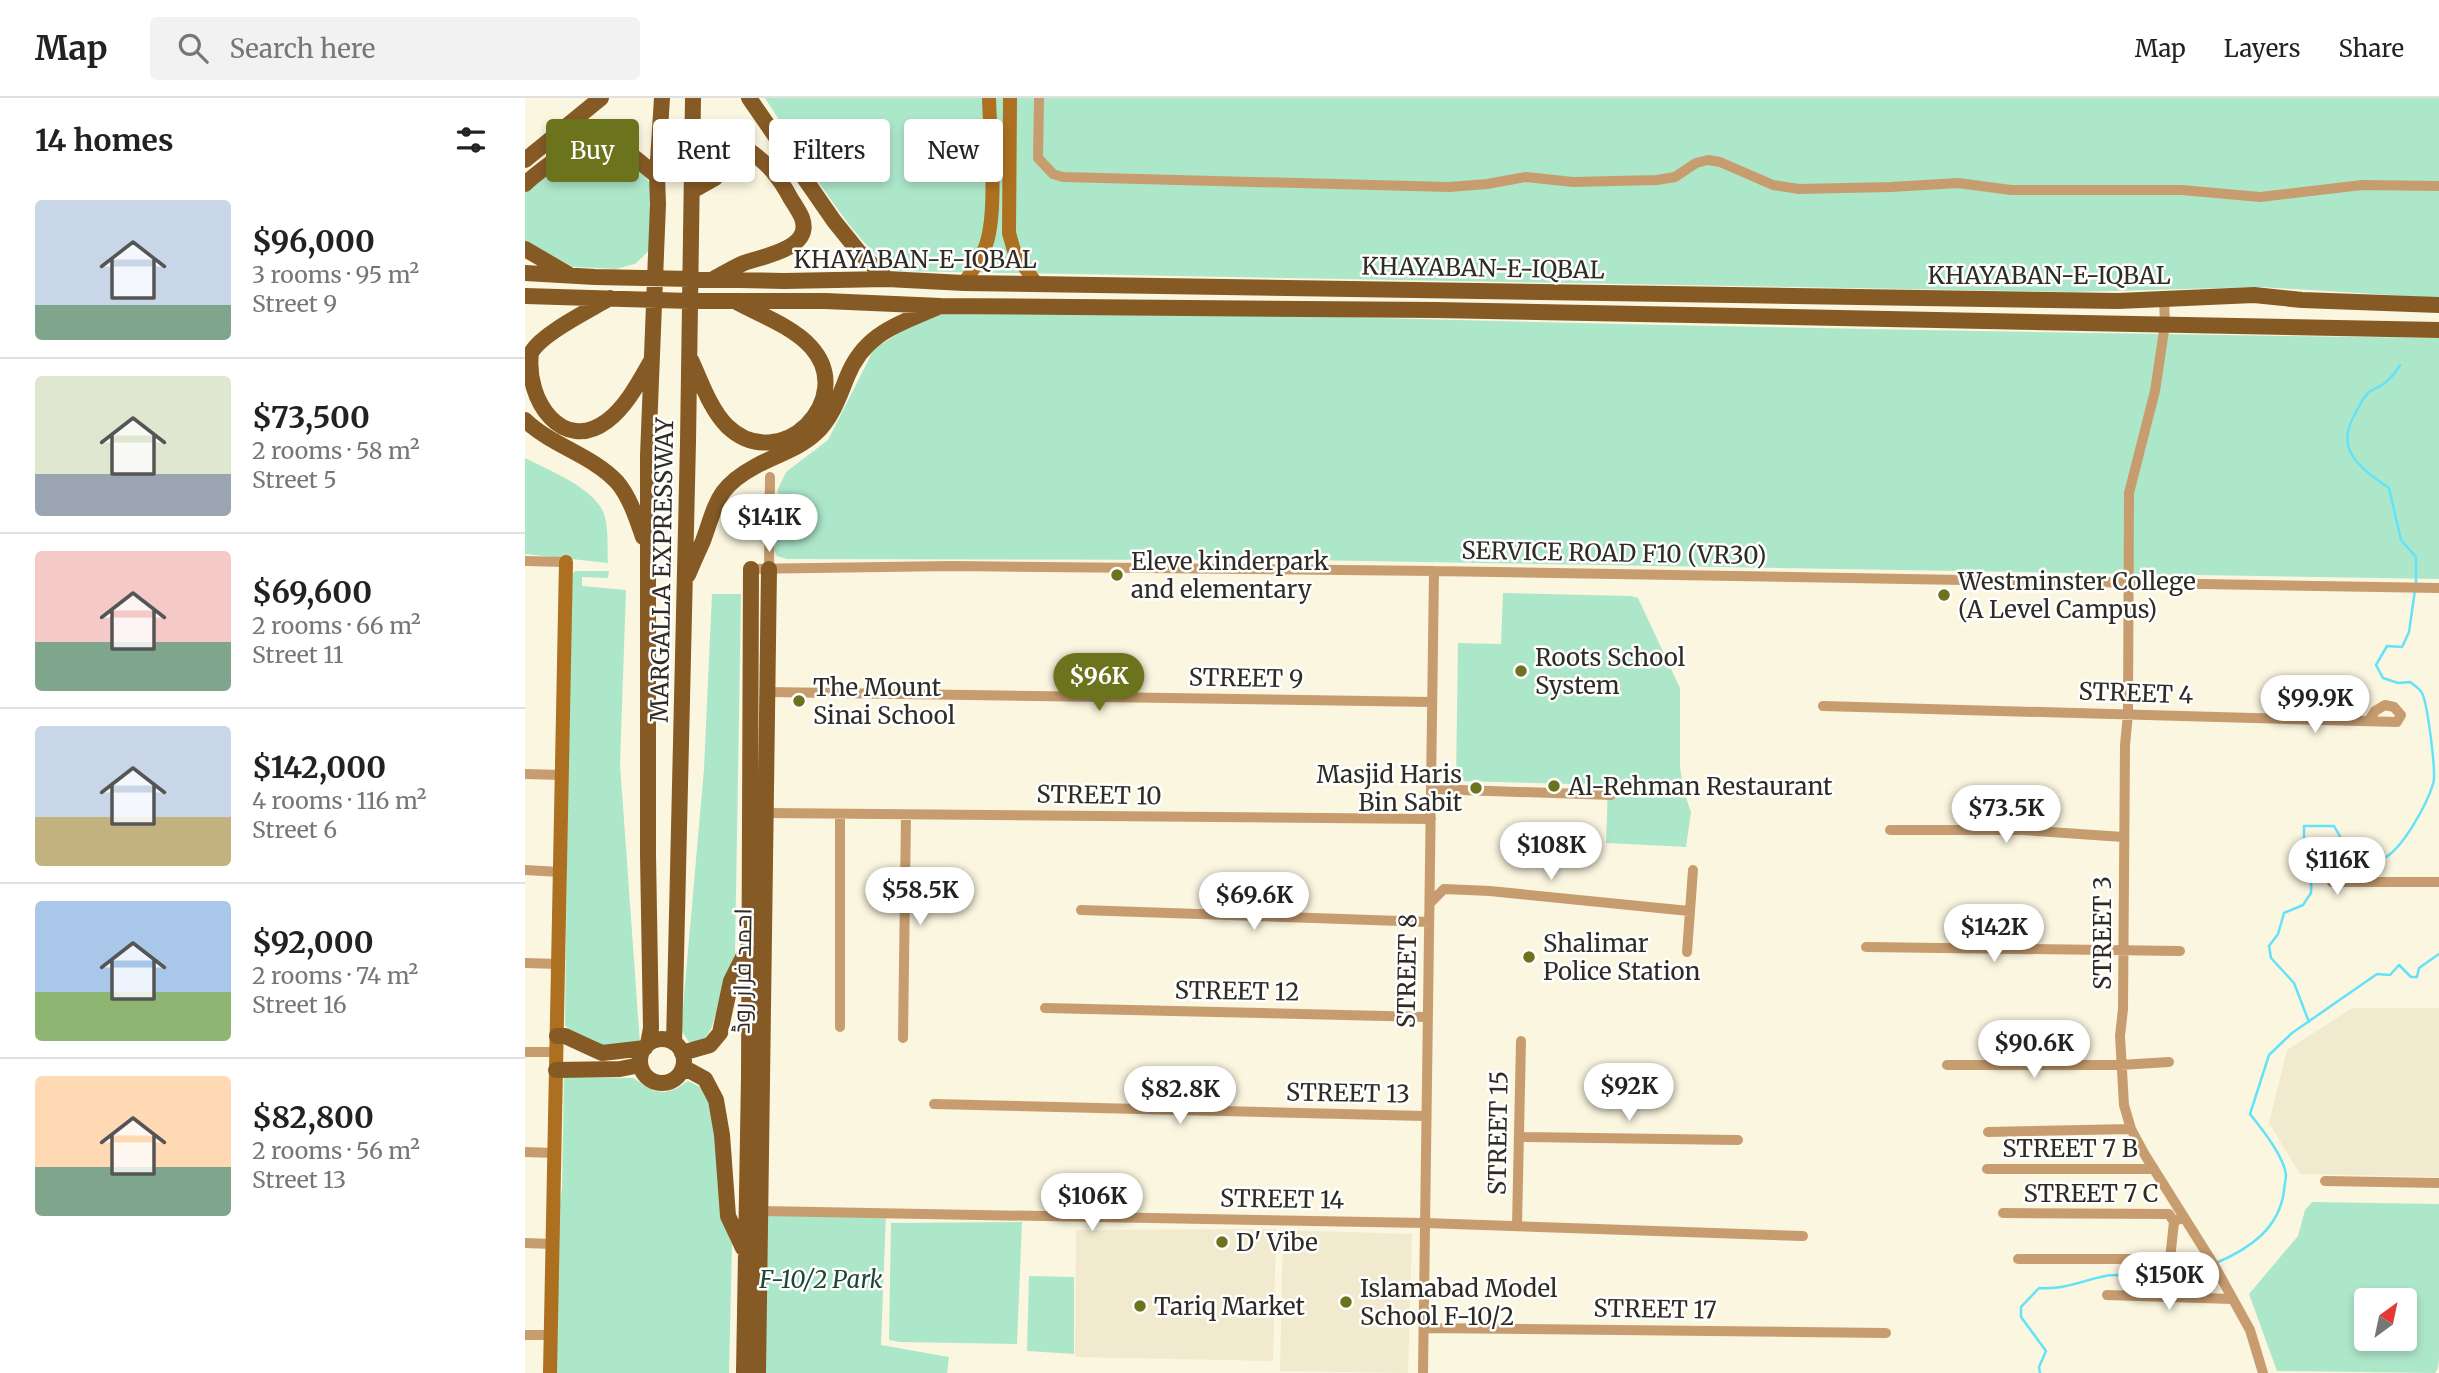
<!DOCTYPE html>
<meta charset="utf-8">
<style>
body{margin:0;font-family:Merriweather,Cairo,serif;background:#f2f2f2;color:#222;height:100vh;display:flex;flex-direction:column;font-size:26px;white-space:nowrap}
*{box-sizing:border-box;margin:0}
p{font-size:23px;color:#767676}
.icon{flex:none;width:38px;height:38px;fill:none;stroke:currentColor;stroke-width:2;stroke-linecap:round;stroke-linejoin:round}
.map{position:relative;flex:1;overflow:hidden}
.panel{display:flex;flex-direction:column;background:#fff;width:525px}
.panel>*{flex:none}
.guide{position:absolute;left:21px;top:21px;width:665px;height:63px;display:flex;gap:14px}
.needle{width:46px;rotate:33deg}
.fabs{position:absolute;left:1829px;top:1190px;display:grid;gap:14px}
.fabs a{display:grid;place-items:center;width:63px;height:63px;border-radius:7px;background:#fff;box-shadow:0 4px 10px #0003;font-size:35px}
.price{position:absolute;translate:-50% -60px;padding:0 16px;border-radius:24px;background:#fff;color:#222;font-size:23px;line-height:46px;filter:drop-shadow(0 2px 4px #0008)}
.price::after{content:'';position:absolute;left:50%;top:42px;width:21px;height:16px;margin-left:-10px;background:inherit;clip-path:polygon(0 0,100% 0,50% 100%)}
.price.current{background:#6b731c;color:#fff}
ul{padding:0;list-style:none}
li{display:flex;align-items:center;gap:21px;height:175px;padding:0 35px}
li+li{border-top:2px solid #e0e0e0}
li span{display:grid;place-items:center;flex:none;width:196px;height:140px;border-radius:7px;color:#555}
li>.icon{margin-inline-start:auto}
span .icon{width:84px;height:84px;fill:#fffc;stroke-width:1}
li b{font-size:30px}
h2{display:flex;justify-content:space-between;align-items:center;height:84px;padding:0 35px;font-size:30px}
.pill{padding:0 24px;border-radius:7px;background:#fff;box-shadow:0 4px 10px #0003;font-size:24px;line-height:63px}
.pill.current{background:#6b731c;color:#fff}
header{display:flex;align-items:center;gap:42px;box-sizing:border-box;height:98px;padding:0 35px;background:#fff;border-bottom:2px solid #e0e0e0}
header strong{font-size:33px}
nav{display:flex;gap:38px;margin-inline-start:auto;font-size:24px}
.search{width:490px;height:63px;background:#f2f2f2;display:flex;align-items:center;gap:18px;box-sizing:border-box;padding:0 24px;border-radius:7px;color:#767676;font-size:26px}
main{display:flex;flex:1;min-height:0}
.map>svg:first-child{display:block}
.built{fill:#f2eace}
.green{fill:#ade7ca;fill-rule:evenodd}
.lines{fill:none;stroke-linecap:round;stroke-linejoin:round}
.stream{stroke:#64e2f8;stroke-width:2.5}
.street{stroke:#c79d70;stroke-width:10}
.secondary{stroke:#ad7020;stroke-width:14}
.primary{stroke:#865a25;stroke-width:16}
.poi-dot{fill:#6b731c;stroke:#fff;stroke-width:2.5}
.labels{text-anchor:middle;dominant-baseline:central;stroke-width:5;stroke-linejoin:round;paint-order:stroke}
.street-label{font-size:24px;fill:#2e2c24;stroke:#fff}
.poi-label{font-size:24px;fill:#2e2c24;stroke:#fff;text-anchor:start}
.park-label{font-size:24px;font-style:italic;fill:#1c4735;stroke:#fff}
</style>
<header>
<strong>Map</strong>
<div class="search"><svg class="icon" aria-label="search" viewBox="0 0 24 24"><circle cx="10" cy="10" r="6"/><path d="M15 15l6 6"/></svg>Search here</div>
<nav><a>Map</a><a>Layers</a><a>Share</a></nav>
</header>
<main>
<section class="panel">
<h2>14 homes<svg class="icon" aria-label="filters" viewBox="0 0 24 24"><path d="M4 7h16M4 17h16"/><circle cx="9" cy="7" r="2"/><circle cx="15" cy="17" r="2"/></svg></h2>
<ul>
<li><span style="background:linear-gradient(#c9d6e8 75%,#7fa58c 0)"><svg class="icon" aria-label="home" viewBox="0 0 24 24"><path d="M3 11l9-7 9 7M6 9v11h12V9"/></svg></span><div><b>$96,000</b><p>3 rooms · 95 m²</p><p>Street 9</p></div></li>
<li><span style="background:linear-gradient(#dfe7d0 70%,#9aa5b1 0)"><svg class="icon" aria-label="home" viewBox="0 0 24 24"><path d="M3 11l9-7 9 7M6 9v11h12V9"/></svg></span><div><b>$73,500</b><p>2 rooms · 58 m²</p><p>Street 5</p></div></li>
<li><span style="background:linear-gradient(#f6c9c9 65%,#7fa58c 0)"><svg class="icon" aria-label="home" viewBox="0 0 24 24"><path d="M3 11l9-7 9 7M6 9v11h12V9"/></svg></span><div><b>$69,600</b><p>2 rooms · 66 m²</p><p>Street 11</p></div></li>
<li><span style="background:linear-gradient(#c9d6e8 65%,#c2b280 0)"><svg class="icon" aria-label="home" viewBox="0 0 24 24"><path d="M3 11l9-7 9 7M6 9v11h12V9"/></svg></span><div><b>$142,000</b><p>4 rooms · 116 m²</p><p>Street 6</p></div></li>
<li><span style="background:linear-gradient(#a9c7e8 65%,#8fb573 0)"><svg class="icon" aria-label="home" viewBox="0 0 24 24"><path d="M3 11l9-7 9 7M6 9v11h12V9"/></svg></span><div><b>$92,000</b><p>2 rooms · 74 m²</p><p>Street 16</p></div></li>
<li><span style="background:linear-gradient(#ffd9b3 65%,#7fa58c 0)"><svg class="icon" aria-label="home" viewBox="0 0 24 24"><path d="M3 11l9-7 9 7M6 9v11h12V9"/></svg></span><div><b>$82,800</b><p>2 rooms · 56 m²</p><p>Street 13</p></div></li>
</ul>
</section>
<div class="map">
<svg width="1914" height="1275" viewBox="0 0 1914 1275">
<rect width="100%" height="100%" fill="#fbf6e0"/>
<path class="built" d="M1827 910H1914V1079L1775 1076 1744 1025 1762 952Z
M751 1131 748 1263 550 1259 551 1132Z
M758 1132 887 1136 883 1275 755 1273Z"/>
<path class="green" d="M240 0H1914V200L1736 189 1546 194 373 173C331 153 268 42 240 0Z
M72 47C87 52 120 71 125 87 129 102 126 133 127 150L110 166 91 171 72 170 48 169 0 143V94L58 50Z
M416 208C916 223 1415 234 1914 240V481L780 462 262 461 252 458 249 452 253 391 261 374 303 342 349 251Z
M0 360C23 372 70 390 79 416 84 430 82 450 83 465L0 456Z
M50 473H84L83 480 57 479V488L101 492 95 666 115 946 80 951 44 932 40 927 45 485 46 478Z
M978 495 1106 498 1113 500 1155 590V669L1159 694 1166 714 1161 749 1081 745 1083 687 931 683 933 545 976 546Z
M187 496H216L210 856 186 931C180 942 177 944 164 944L156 932 179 671Z
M39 979 108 980 129 993 140 994 151 991 163 983 175 989 186 1005 199 1127 207 1146 204 1275H31L33 1117 37 1091Z
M1787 1104 1914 1106V1260L1913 1270 1910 1275 1752 1273 1724 1196 1773 1138 1780 1112ZM1880 1202V1241H1841V1202Z
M235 1113 361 1116 356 1247 424 1259 422 1275H233Z
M497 1124 492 1246 374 1244 364 1242 366 1125Z
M504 1178 549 1179V1256L502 1253Z"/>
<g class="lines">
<path class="stream" d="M1875 267C1870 275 1865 282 1857 287 1853 290 1847 291 1843 295 1837 301 1833 311 1829 318 1809 353 1838 372 1864 390L1876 442 1891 459V485
M1784 924 1769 885 1746 860 1744 848 1753 836 1759 815 1778 807 1786 795 1787 752 1779 741V728H1809L1829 763C1839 763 1852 764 1861 759 1879 748 1902 706 1908 686 1912 676 1902 604 1897 595 1895 591 1889 587 1885 584L1873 585 1858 580 1851 567 1862 548 1877 549 1884 534 1890 492
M1691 1165C1724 1151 1754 1131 1759 1093 1759 1088 1761 1082 1761 1077 1759 1058 1736 1030 1725 1016L1744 957 1767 935 1852 876 1865 877 1874 867 1886 879H1892L1894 870 1914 856
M1515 1275 1514 1269 1521 1253 1496 1219V1209L1514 1190C1539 1192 1556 1183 1580 1178 1589 1176 1598 1178 1608 1176L1622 1184 1646 1178 1672 1165 1681 1170 1685 1168"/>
<path class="street" d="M514 0 513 60 528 76 538 79 924 89 962 86 1001 79 1048 84 1132 82 1150 79 1171 65 1183 62 1195 64 1248 87 1274 91 1366 89 1433 85 1486 92H1657L1735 99 1837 87 1914 88
M1639 201 1640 226 1630 293 1604 395 1603 616 1600 647 1598 911 1595 938 1599 1007 1606 1031 1620 1057 1689 1167 1725 1232 1738 1275
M0 463 41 464
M226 471 427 468 909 473 1914 490
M244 471 245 379
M242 594 907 604
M1298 608 1872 624 1876 617 1869 609 1860 607 1850 613 1845 621
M0 676 37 677
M906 691 1086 697
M242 715 906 721
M315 716V929
M1365 732H1497L1598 739
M0 772 35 774
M1830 782 1826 774 1821 771 1810 772 1806 778 1807 784H1914
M905 805 919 791 965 793 1164 813
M556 812 904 824
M1341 849 1655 853
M1162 854 1168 772
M0 865 33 866
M520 910 902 919
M378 940 381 717
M0 954H31
M1422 967H1595L1644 964
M409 1006 900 1018
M1463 1034 1606 1031
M995 1039 1213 1042
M0 1054 29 1055
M1462 1071H1629
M1800 1083 1914 1085
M235 1113 900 1125 1278 1138
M1478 1115 1644 1116 1649 1124
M992 1127 996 943
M0 1145 27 1146
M1493 1161H1645L1649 1124 1658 1119
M1582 1197 1707 1201
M899 1230 1361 1235
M0 1237H25
M898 1275 909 473"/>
<path class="secondary" d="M485 0 484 135 490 156 511 185
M439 185C447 173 456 161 461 147 473 111 465 40 464 0
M25 1275 41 464"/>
<path class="primary" d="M224 0 309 123 334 154 362 181
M0 62 76 0
M0 86C13 74 26 65 40 55 81 27 99 52 132 78
M167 93 190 80 203 65 223 52C243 65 255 80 266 101 270 107 274 113 277 120 288 151 238 158 219 165 209 169 200 175 190 180
M0 151 43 176
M0 175 70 179 259 183 362 181 439 185 1593 203 1729 197 1777 202 1914 207
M0 198 165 203H300L416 208 911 212 1914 232
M85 200C65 212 16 236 6 255 0 303 38 356 82 323 101 309 114 284 126 263
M166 262C176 283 185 311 202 328 255 379 333 301 286 249 268 229 236 217 213 205
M0 322C27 348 67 357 92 384 105 399 112 422 118 439
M163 477C168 465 173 454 178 443 192 404 192 389 231 368 251 357 274 351 291 335 307 320 314 299 322 279 339 236 371 227 411 210
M32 938H40L77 955 120 950
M115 963a22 22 0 1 1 44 0a22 22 0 1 1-44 0Z
M149 945 163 344 168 0
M123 946 126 930 123 757V358L133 106 132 78 137 0
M157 955 185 947 195 935 206 883 222 851
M158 969 180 981 191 1002 197 1037 203 1118 218 1150
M31 972 95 971 115 967
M219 1275 224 978 226 471
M233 1275 244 471"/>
</g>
<g class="poi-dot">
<circle cx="592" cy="477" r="7"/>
<circle cx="1419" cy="497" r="7"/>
<circle cx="996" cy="573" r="7"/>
<circle cx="274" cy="603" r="7"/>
<circle cx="1029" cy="688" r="7"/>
<circle cx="951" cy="690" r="7"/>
<circle cx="1004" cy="859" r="7"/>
<circle cx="697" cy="1144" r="7"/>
<circle cx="821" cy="1204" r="7"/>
<circle cx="615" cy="1208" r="7"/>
</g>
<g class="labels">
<g class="street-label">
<text x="390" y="161">KHAYABAN-E-IQBAL</text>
<text transform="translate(958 170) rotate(1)">KHAYABAN-E-IQBAL</text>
<text x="1524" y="177">KHAYABAN-E-IQBAL</text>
<text transform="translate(1089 455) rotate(1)">SERVICE ROAD F10 (VR30)</text>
<text transform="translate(137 472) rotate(-89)">MARGALLA EXPRESSWAY</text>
<text transform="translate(721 580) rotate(1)">STREET 9</text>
<text transform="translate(1611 595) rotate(2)">STREET 4</text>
<text transform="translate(574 697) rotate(1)">STREET 10</text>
<text transform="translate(1577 835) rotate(-90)">STREET 3</text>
<text transform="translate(217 873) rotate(-89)">احمد فراز روڈ</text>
<text transform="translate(882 873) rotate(-89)">STREET 8</text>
<text transform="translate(712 893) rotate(1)">STREET 12</text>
<text transform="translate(823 995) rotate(1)">STREET 13</text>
<text transform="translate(973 1035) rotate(-89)">STREET 15</text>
<text x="1545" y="1050">STREET 7 B</text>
<text x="1566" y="1095">STREET 7 C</text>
<text transform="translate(757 1101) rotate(1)">STREET 14</text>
<text transform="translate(1130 1211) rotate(1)">STREET 17</text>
</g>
<g class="poi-label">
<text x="606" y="463">Eleve kinderpark<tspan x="606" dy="28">and elementary</tspan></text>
<text x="1433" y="483">Westminster College<tspan x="1433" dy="28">(A Level Campus)</tspan></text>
<text x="1010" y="559">Roots School<tspan x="1010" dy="28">System</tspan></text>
<text x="288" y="589">The Mount<tspan x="288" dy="28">Sinai School</tspan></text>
<text x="937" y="676" text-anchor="end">Masjid Haris<tspan x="937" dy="28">Bin Sabit</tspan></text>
<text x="1043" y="688">Al-Rehman Restaurant</text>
<text x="1018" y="845">Shalimar<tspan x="1018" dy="28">Police Station</tspan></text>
<text x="711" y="1144">D' Vibe</text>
<text x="835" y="1190">Islamabad Model<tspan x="835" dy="28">School F-10/2</tspan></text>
<text x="629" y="1208">Tariq Market</text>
</g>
<g class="park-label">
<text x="296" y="1181">F-10/2 Park</text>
</g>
</g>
</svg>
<div class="fabs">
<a><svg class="needle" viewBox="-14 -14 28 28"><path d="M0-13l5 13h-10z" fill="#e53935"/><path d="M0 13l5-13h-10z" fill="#767676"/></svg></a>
</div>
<b class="price" style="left:244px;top:456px">$141K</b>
<b class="price current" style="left:574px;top:615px">$96K</b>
<b class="price" style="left:1790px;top:637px">$99.9K</b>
<b class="price" style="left:1481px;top:747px">$73.5K</b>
<b class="price" style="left:1026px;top:784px">$108K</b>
<b class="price" style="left:1812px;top:799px">$116K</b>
<b class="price" style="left:395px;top:829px">$58.5K</b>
<b class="price" style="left:729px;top:834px">$69.6K</b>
<b class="price" style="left:1469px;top:866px">$142K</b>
<b class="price" style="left:1509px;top:982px">$90.6K</b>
<b class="price" style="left:1104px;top:1025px">$92K</b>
<b class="price" style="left:655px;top:1028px">$82.8K</b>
<b class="price" style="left:567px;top:1135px">$106K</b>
<b class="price" style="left:1644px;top:1214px">$150K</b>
<div class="guide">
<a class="pill current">Buy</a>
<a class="pill">Rent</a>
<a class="pill">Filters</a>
<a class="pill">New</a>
</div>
</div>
</main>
